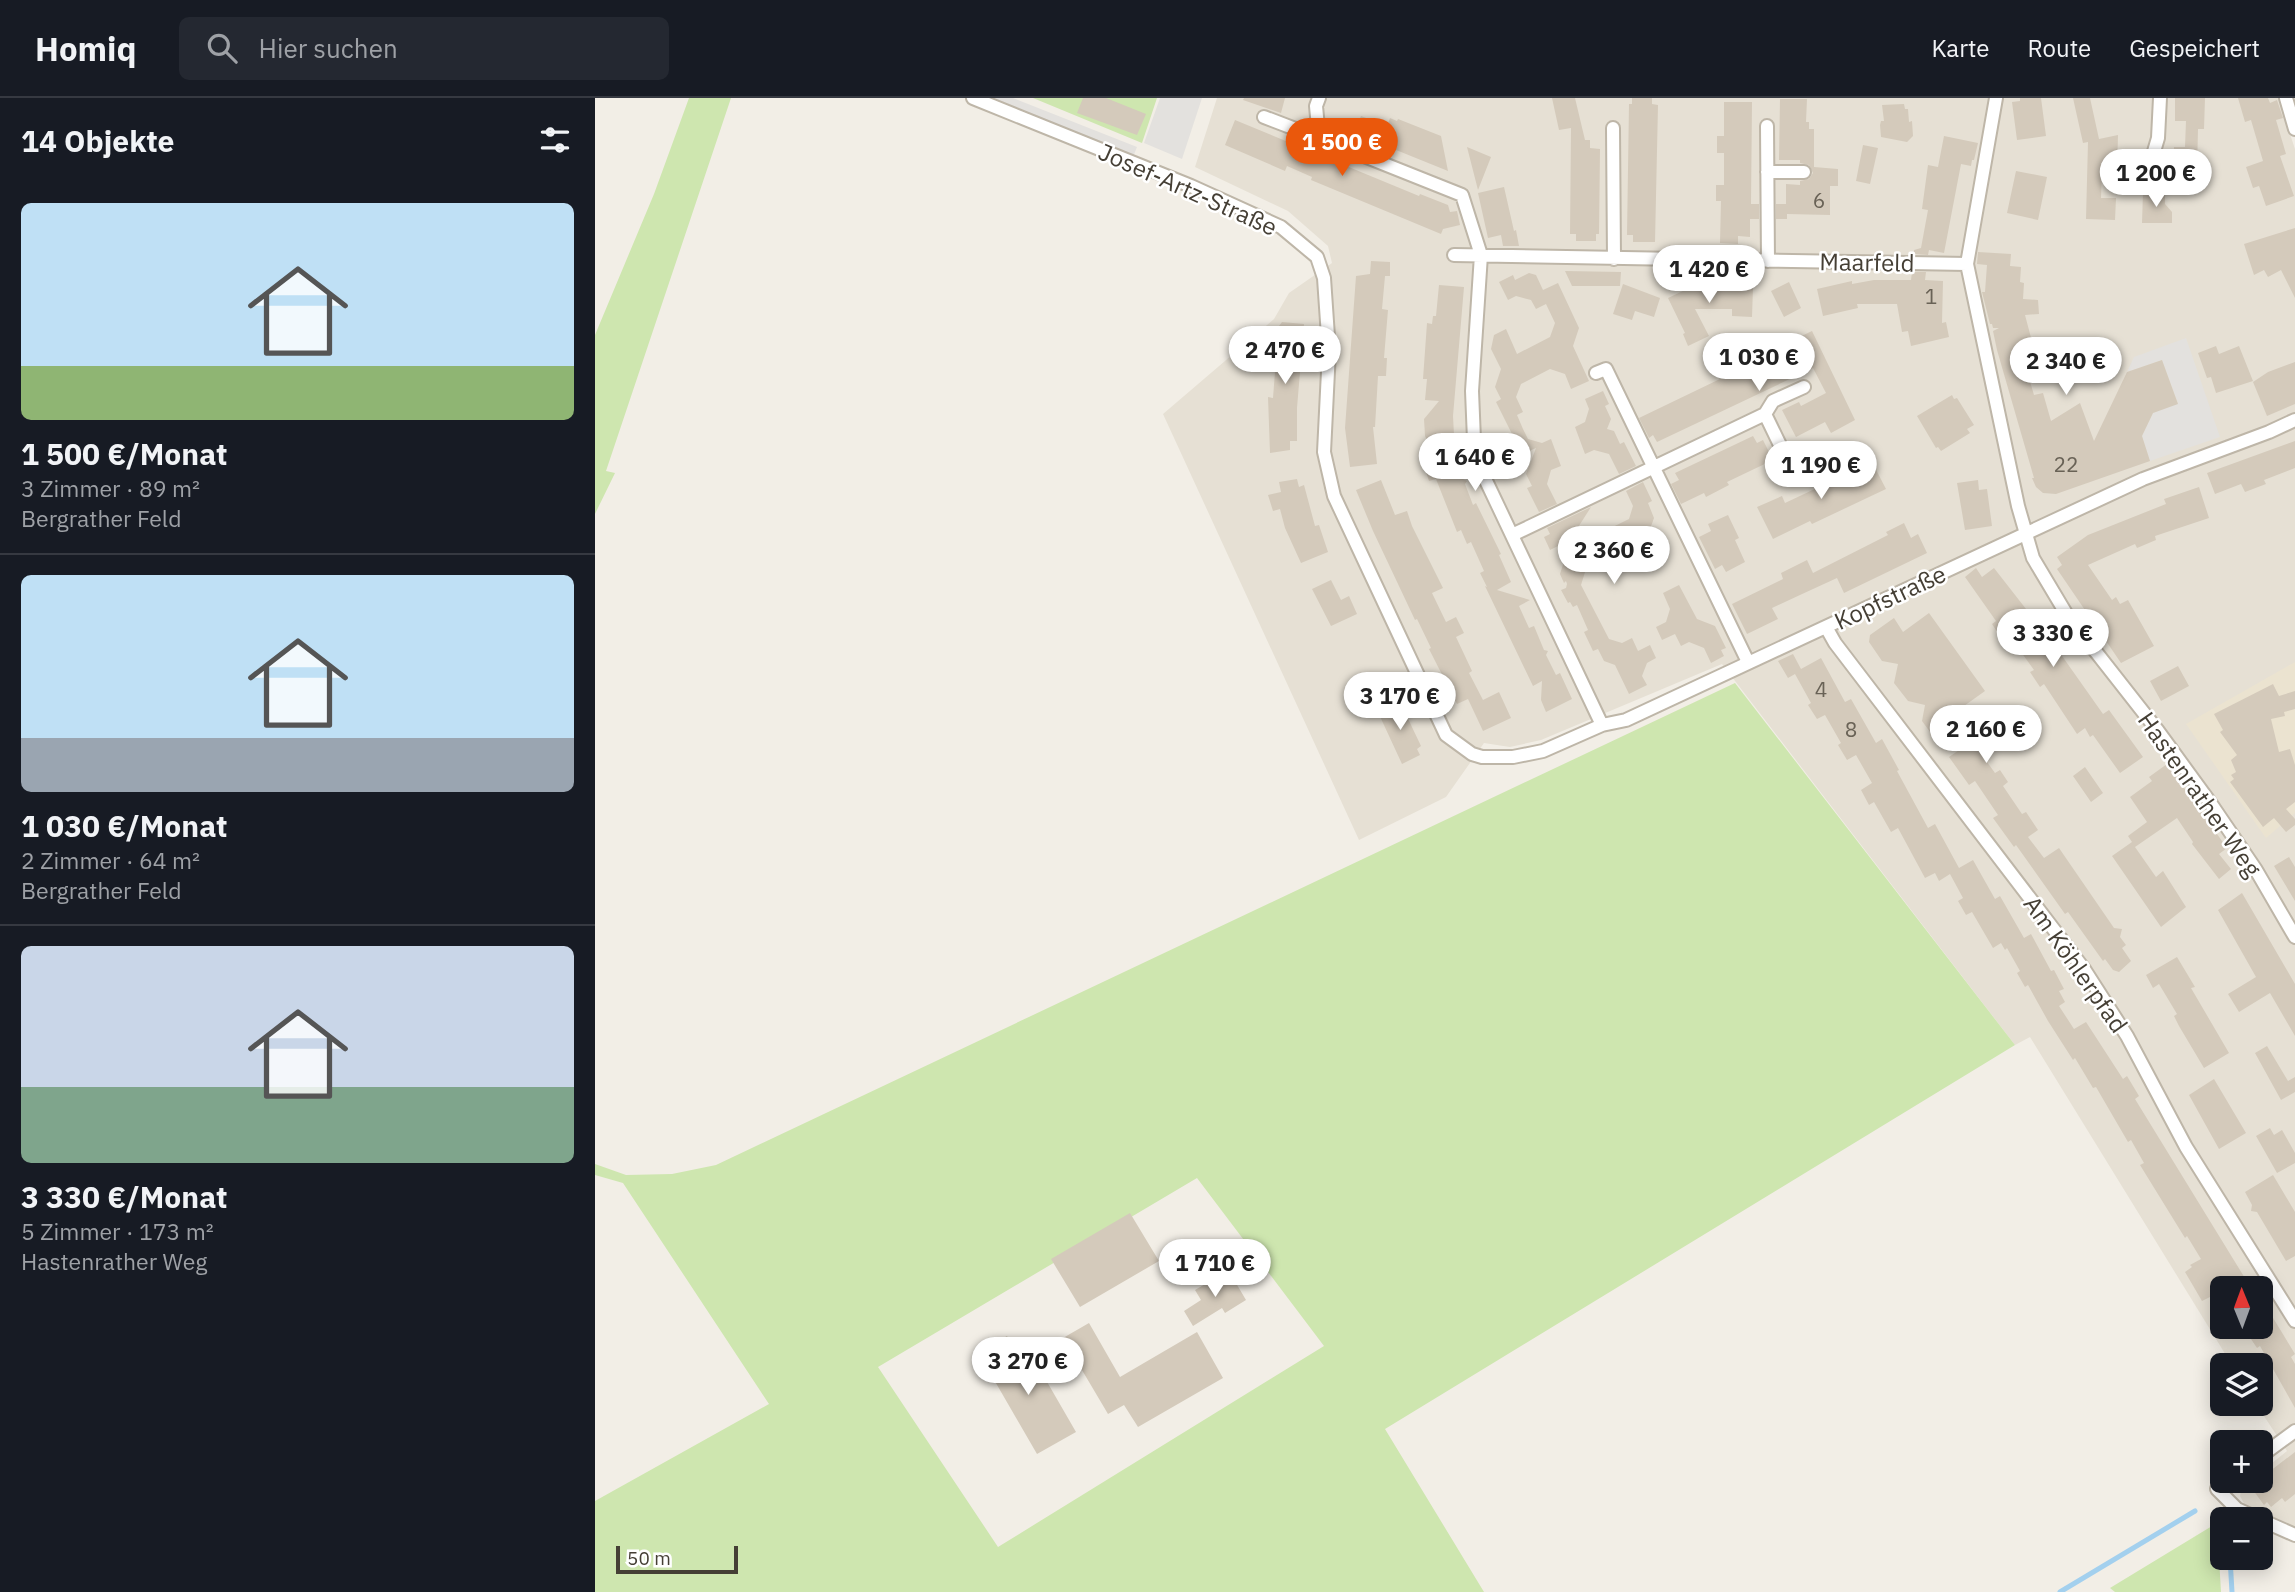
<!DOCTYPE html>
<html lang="de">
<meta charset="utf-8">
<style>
body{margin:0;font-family:"IBM Plex Sans",sans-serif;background:#242831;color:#f1f3f6;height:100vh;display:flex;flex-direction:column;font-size:26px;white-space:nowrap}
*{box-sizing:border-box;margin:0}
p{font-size:23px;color:#9ea1a6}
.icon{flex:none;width:38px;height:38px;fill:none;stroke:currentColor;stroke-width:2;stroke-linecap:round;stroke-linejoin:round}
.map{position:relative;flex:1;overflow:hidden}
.sheet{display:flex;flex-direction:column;background:#171b24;width:595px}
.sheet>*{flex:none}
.needle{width:46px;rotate:359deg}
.fabs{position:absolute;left:1615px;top:1178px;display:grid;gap:14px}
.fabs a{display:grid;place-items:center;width:63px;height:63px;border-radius:10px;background:#171b24;box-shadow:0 4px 18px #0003;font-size:35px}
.scale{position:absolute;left:21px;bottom:18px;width:122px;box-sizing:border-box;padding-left:7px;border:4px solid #453f35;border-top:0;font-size:19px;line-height:24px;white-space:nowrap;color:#453f35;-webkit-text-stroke:5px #fff;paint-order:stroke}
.price{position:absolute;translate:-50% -60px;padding:0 16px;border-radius:24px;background:#fff;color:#222;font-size:23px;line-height:46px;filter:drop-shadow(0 2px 4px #0008)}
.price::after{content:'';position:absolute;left:50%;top:42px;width:21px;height:16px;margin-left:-10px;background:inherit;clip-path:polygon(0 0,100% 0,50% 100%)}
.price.active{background:#ea580c;color:#fff}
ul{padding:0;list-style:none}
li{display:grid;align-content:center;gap:14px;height:371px;padding:0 21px}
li+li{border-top:2px solid #363941}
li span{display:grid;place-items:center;height:217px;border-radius:10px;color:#555}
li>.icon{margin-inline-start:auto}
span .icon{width:126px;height:126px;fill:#fffc;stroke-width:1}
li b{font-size:30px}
h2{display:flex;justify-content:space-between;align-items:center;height:84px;padding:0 21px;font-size:30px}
header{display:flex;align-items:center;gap:42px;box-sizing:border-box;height:98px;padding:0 35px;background:#171b24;border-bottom:2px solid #363941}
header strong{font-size:33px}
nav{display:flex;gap:38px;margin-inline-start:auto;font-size:24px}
.search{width:490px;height:63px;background:#242831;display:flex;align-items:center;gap:18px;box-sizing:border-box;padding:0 24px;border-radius:10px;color:#9ea1a6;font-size:26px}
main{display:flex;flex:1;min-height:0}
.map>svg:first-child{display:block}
.residential{fill:#e6e0d4;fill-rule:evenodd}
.education{fill:#ebe3d0}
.green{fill:#cee6af;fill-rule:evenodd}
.parking{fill:#e3e1de}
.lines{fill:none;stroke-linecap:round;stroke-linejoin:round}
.stream{stroke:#a3d0ee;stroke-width:5}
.building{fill:#d4cabb}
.street-casing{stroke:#beb6a8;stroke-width:16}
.street{stroke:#fff;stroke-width:12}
.labels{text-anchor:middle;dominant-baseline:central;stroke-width:5;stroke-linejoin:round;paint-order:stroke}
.number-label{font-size:21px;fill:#696256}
.street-label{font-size:24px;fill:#453f35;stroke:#fff}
</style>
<header>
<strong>Homiq</strong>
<div class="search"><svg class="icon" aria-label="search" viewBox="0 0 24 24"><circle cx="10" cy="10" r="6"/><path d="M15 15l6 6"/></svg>Hier suchen</div>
<nav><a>Karte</a><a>Route</a><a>Gespeichert</a></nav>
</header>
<main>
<section class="sheet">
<h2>14 Objekte<svg class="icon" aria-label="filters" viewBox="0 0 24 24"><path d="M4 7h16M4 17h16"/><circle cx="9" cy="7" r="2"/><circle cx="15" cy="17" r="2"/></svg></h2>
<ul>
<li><span style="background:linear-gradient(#bfe0f5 75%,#8fb573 0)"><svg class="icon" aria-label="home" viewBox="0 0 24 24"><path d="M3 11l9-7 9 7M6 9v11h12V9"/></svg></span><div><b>1 500 €/Monat</b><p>3 Zimmer · 89 m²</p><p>Bergrather Feld</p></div></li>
<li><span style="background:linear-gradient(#bfe0f5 75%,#9aa5b1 0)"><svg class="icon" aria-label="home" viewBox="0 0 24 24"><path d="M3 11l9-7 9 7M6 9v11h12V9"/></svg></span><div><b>1 030 €/Monat</b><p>2 Zimmer · 64 m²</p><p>Bergrather Feld</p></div></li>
<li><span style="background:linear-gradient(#c9d6e8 65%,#7fa58c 0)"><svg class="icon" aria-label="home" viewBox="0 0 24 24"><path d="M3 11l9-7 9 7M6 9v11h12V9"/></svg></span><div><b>3 330 €/Monat</b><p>5 Zimmer · 173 m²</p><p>Hastenrather Weg</p></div></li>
</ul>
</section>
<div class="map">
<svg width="1700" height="1494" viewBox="0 0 1700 1494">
<rect width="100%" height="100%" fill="#f2eee6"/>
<path class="residential" d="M622 0H1683L1700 51V1430L1651 1409 1645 1398 1647 1388 1655 1383 1666 1382V1374L1692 1353 1661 1306H1666V1267H1637L1435 939 1420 947 1127 566 946 642 915 649 889 645 851 699 764 742 568 316 679 221 694 195 737 165 733 148 693 113 600 69ZM1628 1190H1666V1228H1628Z"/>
<path class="education" d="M1700 564V715L1671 740 1591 626Z"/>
<path class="green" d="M94 0H136L11 373 20 375 0 416V237L59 96Z
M438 0H562L547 45Z
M1140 585 1420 947 790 1331 889 1494H0V1403L174 1306 28 1085 0 1077V1066L31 1077 77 1076 121 1067ZM602 1080 729 1248 403 1449 283 1269Z
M1622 1425 1626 1494H1520L1515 1490Z"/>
<path class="parking" d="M390 0H418L542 49 538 59Z
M565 0H607L587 61 549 45Z
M1591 240 1625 339 1555 363 1547 338 1558 315 1583 305 1567 262 1532 274 1539 259Z"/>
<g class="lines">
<path class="stream" d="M1632 1415V1421
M1635 1460 1637 1494
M1465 1494 1600 1413"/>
</g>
<path class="building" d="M488 0H511L551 16 542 37 482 15Z
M649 0H690L686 15 648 2Z
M957 0H980L990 42H995V50L1005 51 1004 136H1001V143H981V136H975L976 30 964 32Z
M1037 0H1057V6L1063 7 1060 144H1038V137H1032L1034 6H1037Z
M1425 0H1446L1451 38 1422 42 1417 4 1425 3Z
M1478 0H1495L1504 41 1523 37 1522 74H1507L1506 100H1521L1520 122 1491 121 1493 44 1488 45Z
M1580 0H1610L1609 31H1603L1602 73 1578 72 1579 49H1590L1591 23H1580Z
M1643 0H1673L1675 5 1682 2 1688 20 1681 22 1691 56 1685 58 1699 98 1671 108 1664 88 1658 90 1651 69 1668 63 1656 22 1650 24Z
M1185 1H1212L1211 24H1214V31H1219V69L1243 71V88H1235V117L1192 116V121H1181V106H1191V86L1205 87V83L1214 81 1218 75 1214 67 1205 65V62H1184Z
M1129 4H1157L1156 106H1164V121H1155V139L1143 138V146L1125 145 1126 103H1121V87H1129V55H1122V38H1129Z
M1309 6 1310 11H1313L1314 24 1317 23 1318 38 1312 44 1286 39 1285 27 1286 23H1289L1287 7Z
M766 18 792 28 795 20 802 23 803 21 846 38 853 73 759 35Z
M640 22 824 98 825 96 853 107 855 114 862 113 865 127 848 131 846 136 716 82 717 79 692 68 690 73 630 47Z
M1349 38 1383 45 1379 62H1377L1376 68 1366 66 1349 155 1334 152 1333 157 1319 156V152L1326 150 1333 112 1327 111 1333 67 1343 69Z
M1268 47 1283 50 1275 86 1261 83Z
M872 49 896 59 883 92Z
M1421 73 1452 79 1443 122 1412 115Z
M909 89 919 133 921 132 924 148H908L906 137 893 140 883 95Z
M1548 94 1570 95V106L1577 114V125H1547Z
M1700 130V200L1686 172 1673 179 1669 172 1659 177 1649 146Z
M1383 154 1416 156 1415 168 1426 169 1425 184 1429 185 1428 201 1443 202 1444 216 1430 217 1443 266 1431 270 1439 297 1448 295 1456 323 1485 305 1499 343 1532 274 1567 262 1583 306 1558 315 1547 338 1555 363 1461 396 1448 395 1441 389 1437 380H1439L1402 252 1398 233 1404 230H1398L1397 226H1395L1387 194H1390L1392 167 1382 166Z
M776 163 795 164V178H790L787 211 793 212 789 260H792L791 278H783L780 329H778L782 366 755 369 750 330 761 178 775 176Z
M970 173 1026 174 1025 188H977Z
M1317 174H1331L1330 182 1348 183 1347 225 1351 224 1354 239 1316 248 1313 233 1307 234 1302 206H1262L1263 210 1228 218 1222 191 1257 183V186L1279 182H1316Z
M934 175 941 177 948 192 963 185 984 230 978 248 994 283 976 291 970 276 955 271 926 286 921 299 928 314 922 317 928 331 933 341 947 345 956 341 966 368 956 372 952 386 962 406 944 414 932 390 937 388 931 376 941 350 920 359 910 339 917 336 901 304 906 301 900 289 906 271 896 251 899 237 911 231 922 256 955 239 960 225 951 206 941 211 936 202 921 198 913 202 904 184 918 177 920 182Z
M1109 183H1139V190H1158L1157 219 1137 218V211H1100L1114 238 1093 248 1088 236 1090 235 1073 200Z
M1194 184 1206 210 1189 219 1176 193Z
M1028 186 1065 200 1059 219 1040 213 1037 222 1018 216Z
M844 187 869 189 858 318 859 337 854 338 861 359 864 361 862 364 868 381 872 383 870 386 878 407 881 405 906 456 904 457 916 484 902 492 935 502 924 508 934 530 939 528 949 552 953 553 951 557 961 577 965 575 977 601 951 614 946 602 947 583 938 588 890 488 892 489 885 475 889 473 876 444 872 446 866 432 862 434 841 381 834 383 829 368 838 364 836 351 830 338 829 321 844 303 830 302 832 281H828L832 225 837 226 838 218H841Z
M687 224 709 226 702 310V343H695V352L675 355 673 299 678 300 681 261H676L678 236Z
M1217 233 1260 322 1236 335 1230 324 1201 339 1187 312 1204 304 1206 308 1231 295 1218 270 1062 344 1058 337 1054 340 1044 320 1125 281 1123 277 1146 266 1148 270 1194 248 1192 245Z
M1621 248 1624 256 1644 248 1658 283 1621 295 1616 279 1612 280 1603 255Z
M1700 264V306L1672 318 1658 284 1673 274Z
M1008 293 1014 306 1010 308 1016 321 1012 331 1019 333 1025 346 1029 344 1041 368 1024 376 1014 356 999 352 990 356 980 329 990 324 994 311 990 301Z
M1357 297 1359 301 1362 300 1379 327 1372 331 1375 335 1346 353 1343 349 1341 350 1322 318Z
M1158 338 1162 345 1168 342 1178 362 1132 384 1134 387 1111 399 1109 395 1086 406 1076 386 1084 382 1080 375Z
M1700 343V370L1669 382 1671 386 1650 394 1646 386 1620 396 1612 375Z
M1277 364 1291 391 1217 426 1215 423 1178 441 1162 409 1187 398 1190 405Z
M702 381 704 389 709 387 720 428 724 427 733 454 706 465 690 430 685 411 678 413 673 397 686 394 684 384Z
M786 382 800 417 812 413 817 428 848 490 837 495 851 524 861 519 869 535 861 539 877 573 874 575 888 602 904 594 916 620 888 633 873 601 862 606 834 551 836 550 822 521 820 522 778 433 761 392Z
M1383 382 1384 392 1392 391 1397 428 1370 432 1362 385Z
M1048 384 1057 403 1053 405 1059 420 1047 453 1063 446 1069 459 1056 465H1051L1046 456 1033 453 1024 457 1018 445 995 456 1000 469 990 474 986 487 1014 541 1027 545 1037 540 1043 553 1055 547 1061 560 1052 565 1047 578 1052 587 1034 596 1020 567 1009 563 1003 551 998 553 989 534 993 532 982 507 978 509 975 504 973 505 966 492 971 490 972 486 971 483 969 485 965 476 973 451 1034 421 1038 408 1031 393Z
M1604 389 1614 420 1560 438 1561 442 1542 450 1540 446 1493 467 1517 502 1521 499 1525 506 1533 502 1559 548 1526 565 1462 471 1467 467 1462 459 1493 437 1571 406 1569 401Z
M996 409 975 442 955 452 949 439 955 436 952 430Z
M1133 417 1144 440 1140 442 1150 464 1131 474 1127 467 1120 471 1104 439 1116 433 1113 426Z
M1309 425 1316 440 1323 436 1332 455 1249 495 1242 480 1205 497 1177 510 1183 521 1152 536 1137 506 1188 481 1186 475 1212 462 1218 475 1293 437 1291 434Z
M1381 470 1387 479 1399 470 1460 548 1508 616 1514 612 1548 659 1525 675 1498 637 1495 639 1490 630 1482 636 1449 586 1445 589 1435 574 1439 572 1413 536 1407 541 1397 526 1401 523 1370 479Z
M736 482 746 502 754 498 762 516 736 528 717 491Z
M1084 487 1102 521 1120 528 1131 550 1126 552 1129 558 1116 565 1109 550 1094 544 1086 548 1080 536 1067 542 1061 529 1071 524 1075 511 1068 495Z
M1334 515 1390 593 1362 613 1382 641 1378 643 1387 657 1400 675 1405 672 1413 684 1408 688 1427 716 1431 714 1443 732 1433 739 1449 760 1464 750 1519 830 1527 831 1525 839 1531 847 1527 850 1536 863 1524 874 1518 872 1510 861 1508 863 1473 814 1470 816 1421 747 1419 749 1398 720 1403 717 1380 683 1374 687 1354 659 1370 648 1341 642 1327 623 1330 607 1313 603 1299 585 1303 566 1287 563 1274 544 1275 537 1299 520 1308 534Z
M1198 556 1206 571 1226 560 1250 604 1256 601 1281 645 1287 641 1304 672 1302 673 1333 730 1340 726 1364 770 1378 762 1400 801 1405 798 1429 840 1436 836 1456 873 1459 872 1469 891 1464 893 1470 904 1464 908 1479 931 1491 924 1528 981 1532 978 1544 998 1540 1001 1656 1190H1628V1215L1617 1198 1607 1203 1590 1174 1597 1169 1595 1167 1606 1161 1592 1138 1590 1140 1545 1067 1549 1065 1536 1042 1533 1044 1501 989 1498 990 1480 960 1478 962 1453 923 1433 887 1430 889 1422 875 1425 873 1412 850 1410 852 1406 845 1398 850 1377 814 1371 817 1363 803 1368 800 1355 776 1344 783 1340 775 1330 780 1303 730 1296 734 1279 704 1274 707 1266 692 1277 685 1261 657 1252 662 1243 647 1246 645 1230 617 1222 621 1213 607 1216 605 1200 576 1193 580 1183 563Z
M1583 568 1594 588 1566 603 1555 583Z
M1678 586 1684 598 1700 593V611L1689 614 1690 618 1676 621 1684 654 1695 651 1700 667V704L1691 711 1700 721V727L1691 734 1679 720 1668 729 1635 684 1639 681 1636 677 1641 674 1636 662 1642 657 1625 634 1628 632 1619 616Z
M798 604 802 611 807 608 826 648 822 651 825 657 807 666 782 612Z
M1572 666 1632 750 1624 756 1636 771 1624 781 1597 746 1598 744 1582 720 1540 749 1561 779 1568 773 1591 809 1566 829 1517 758 1537 744 1533 738 1552 724 1535 699 1557 683 1554 679Z
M1490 669 1508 695 1496 704 1478 678Z
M1694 759 1700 769V803L1679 768Z
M1647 795 1700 886V938L1675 895 1644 914 1633 896 1661 879 1623 812Z
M1582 859 1600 889 1596 890 1634 955 1609 970 1584 928 1579 918 1582 916 1564 886 1558 890 1551 877Z
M1672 948 1693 983 1700 979V994L1686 1002 1660 955Z
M1619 981 1651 1035 1624 1051 1594 997Z
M1675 1030 1679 1037 1687 1032 1700 1055V1065L1682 1075 1661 1038Z
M1678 1077 1700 1114V1158L1691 1163 1662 1114 1656 1113 1657 1107 1650 1094Z
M535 1115 564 1163 485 1209 456 1161Z
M635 1175 651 1202 630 1215 627 1210 598 1228 589 1213 606 1202 600 1192 617 1182 619 1185Z
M1666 1200 1700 1256 1696 1259 1700 1266V1310L1665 1248 1662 1250 1654 1238 1658 1235 1654 1228H1666Z
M494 1225 525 1279 602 1234 628 1280 543 1329 529 1307 513 1316 468 1240Z
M412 1238 433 1276 444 1270 481 1334 442 1356 383 1254Z
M1700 1354V1396L1690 1404 1687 1400 1676 1409 1672 1404 1669 1407 1655 1388 1662 1382H1666V1380Z"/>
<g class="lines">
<g class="street-casing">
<path id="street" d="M378 0 596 88 686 129 722 159 729 180 734 253 729 354 739 398 851 637 877 656 887 659H918L948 653 1007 627 1031 622 1548 381 1674 334 1700 322
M1401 0 1372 166 1423 408 1438 460 1472 517 1563 633 1614 703 1661 772 1700 839
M1691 0 1700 31
M669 19 724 40 721 8 724 0
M1172 28 1173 163
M1018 30 1019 161
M724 40 867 97 886 157 877 293 879 342 885 370 1007 627
M1172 74H1209
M1552 77 1563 40 1565 0
M859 157 1372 166
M1001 275 1011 271 1153 564
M1170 316 1178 303 1209 289
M917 437 1170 316 1201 380 1208 381 1247 364
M1231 529 1240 545 1489 871 1532 938 1591 1049 1700 1223
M1666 1358 1700 1333
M1634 1382 1622 1391 1642 1411 1664 1421
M1666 1422 1700 1437"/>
</g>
<use href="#street" class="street"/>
</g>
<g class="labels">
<g class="number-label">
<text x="1224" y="102">6</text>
<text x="1336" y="198">1</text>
<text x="1471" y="366">22</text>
<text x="1226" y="591">4</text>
<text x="1256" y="631">8</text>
</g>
<g class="street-label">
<text transform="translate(593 91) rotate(24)">Josef-Artz-Straße</text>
<text transform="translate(1272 164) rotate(1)">Maarfeld</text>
<text transform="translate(1295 499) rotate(-25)">Kopfstraße</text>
<text transform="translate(1605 696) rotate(55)">Hastenrather Weg</text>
<text transform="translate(1481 866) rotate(55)">Am Köhlerpfad</text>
</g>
</g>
</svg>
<div class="fabs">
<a><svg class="needle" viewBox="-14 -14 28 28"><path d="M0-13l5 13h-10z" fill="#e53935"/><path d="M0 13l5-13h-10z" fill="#9ea1a6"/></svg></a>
<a><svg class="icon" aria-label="layers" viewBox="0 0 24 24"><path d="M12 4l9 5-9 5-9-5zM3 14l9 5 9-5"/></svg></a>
<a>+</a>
<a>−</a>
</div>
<div class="scale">50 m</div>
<b class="price active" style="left:747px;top:80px">1 500 €</b>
<b class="price" style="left:1561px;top:111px">1 200 €</b>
<b class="price" style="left:1114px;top:207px">1 420 €</b>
<b class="price" style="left:690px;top:288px">2 470 €</b>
<b class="price" style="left:1164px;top:295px">1 030 €</b>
<b class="price" style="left:1471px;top:299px">2 340 €</b>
<b class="price" style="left:880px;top:395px">1 640 €</b>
<b class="price" style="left:1226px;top:403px">1 190 €</b>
<b class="price" style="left:1019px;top:488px">2 360 €</b>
<b class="price" style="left:1458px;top:571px">3 330 €</b>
<b class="price" style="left:805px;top:634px">3 170 €</b>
<b class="price" style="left:1391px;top:667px">2 160 €</b>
<b class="price" style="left:620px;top:1201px">1 710 €</b>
<b class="price" style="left:433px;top:1299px">3 270 €</b>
</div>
</main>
